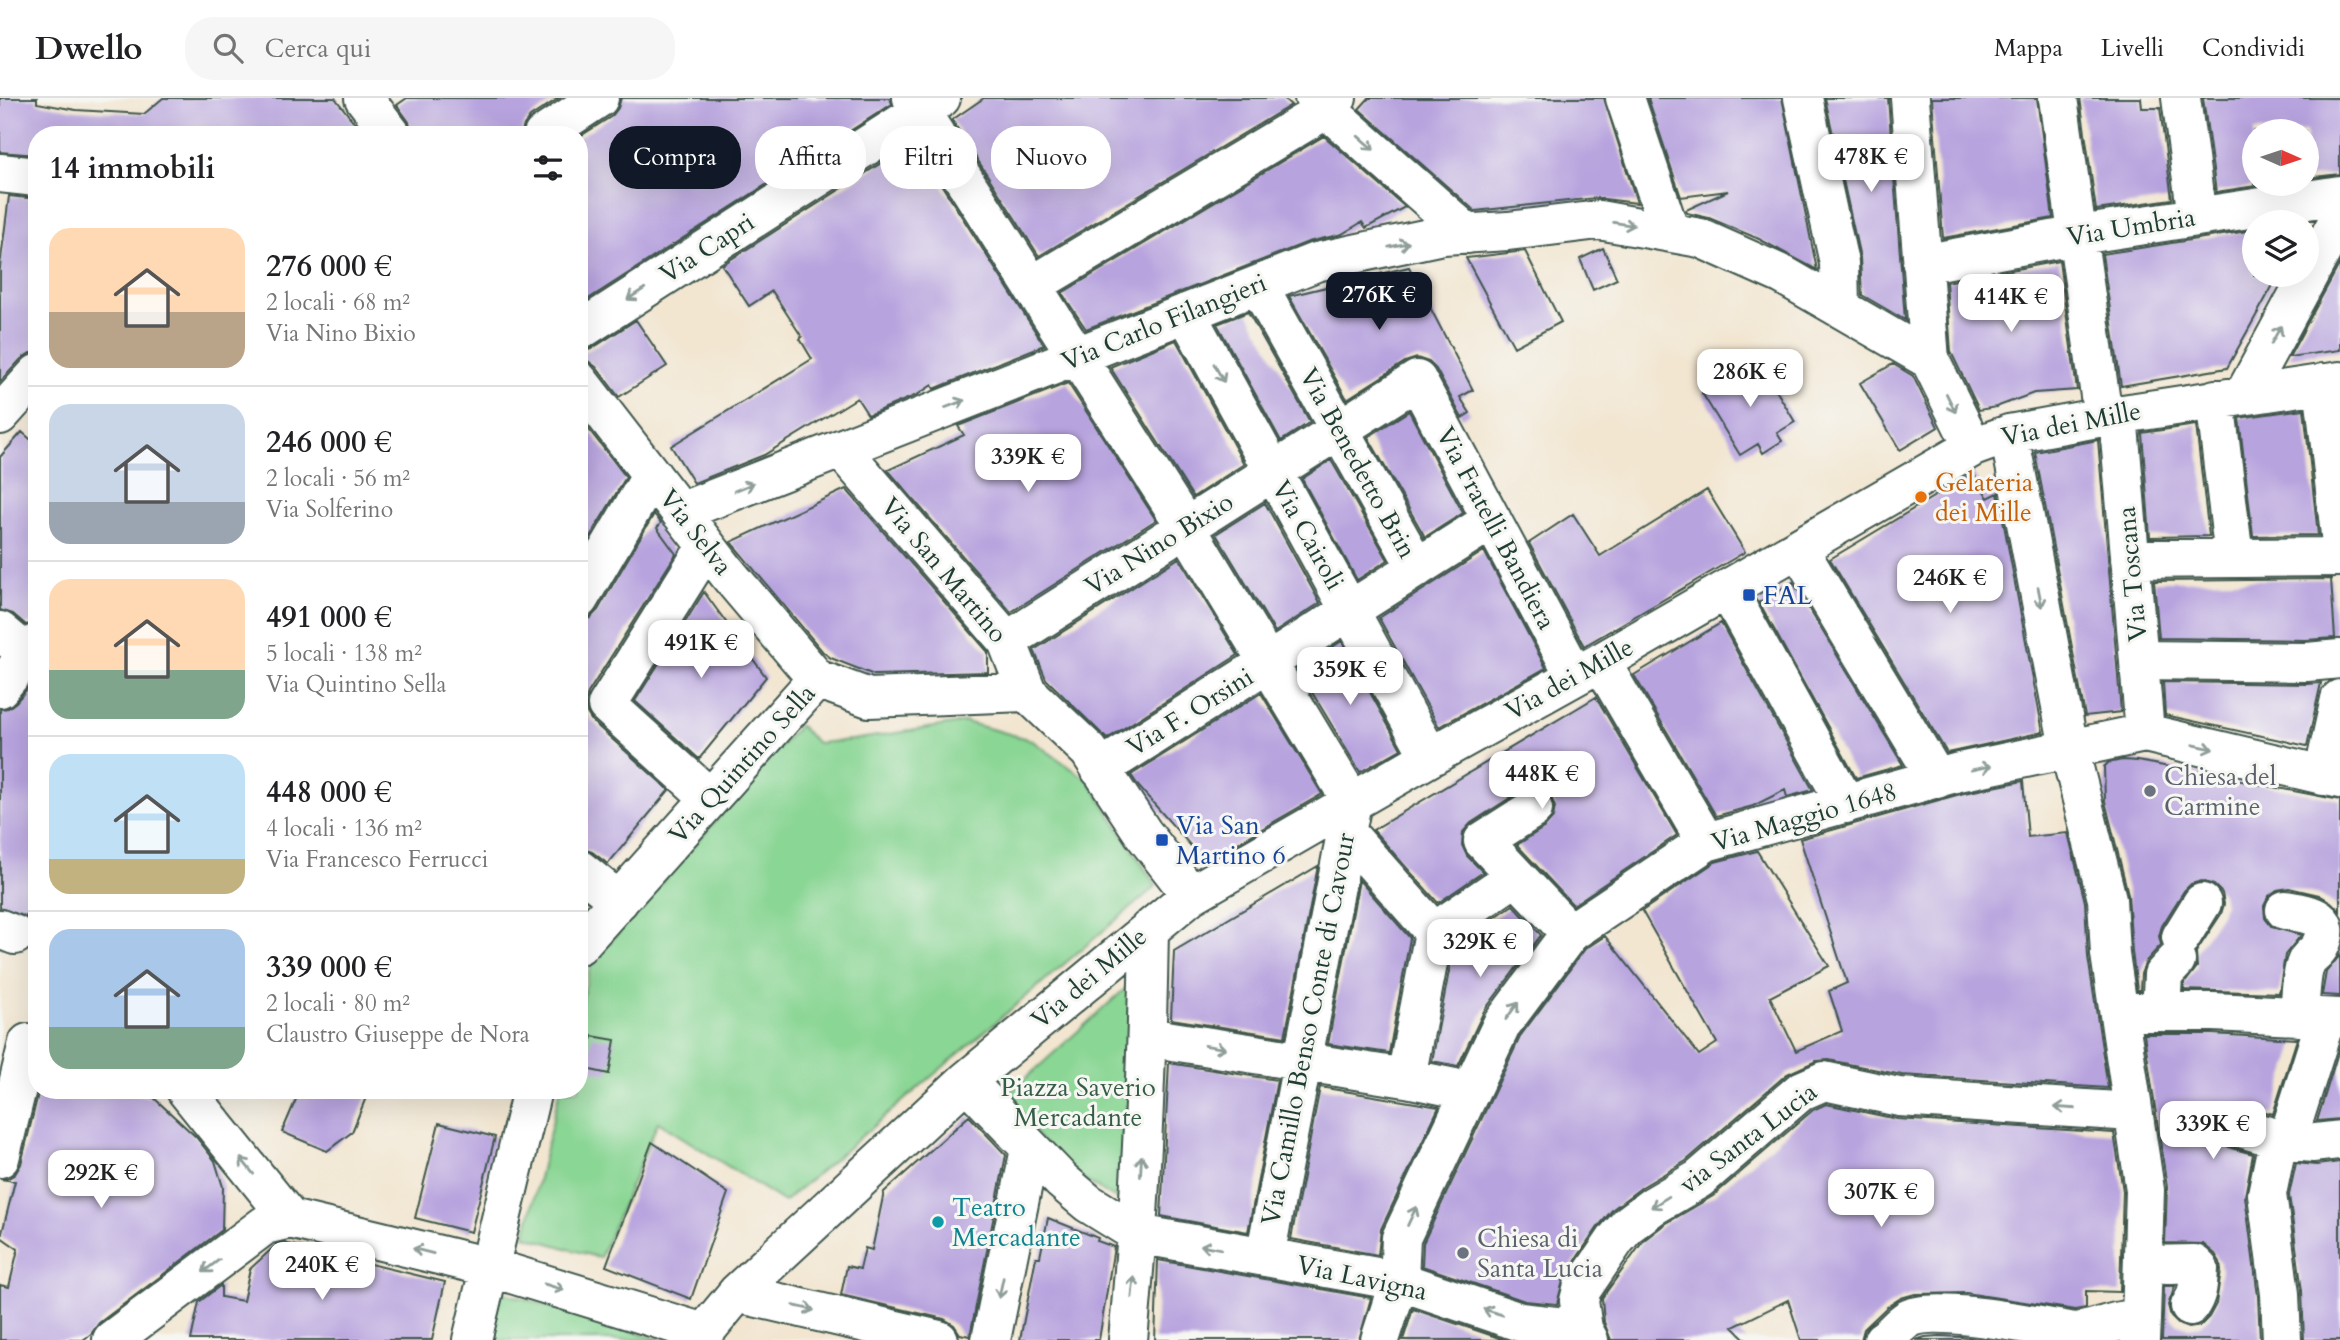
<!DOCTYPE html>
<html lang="it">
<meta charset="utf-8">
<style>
body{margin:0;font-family:Cardo,serif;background:#f6f6f6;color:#202124;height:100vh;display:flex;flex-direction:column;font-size:26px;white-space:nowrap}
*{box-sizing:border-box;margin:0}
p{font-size:23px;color:#757577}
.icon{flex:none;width:38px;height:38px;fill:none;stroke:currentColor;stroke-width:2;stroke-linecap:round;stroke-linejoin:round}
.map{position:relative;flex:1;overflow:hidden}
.details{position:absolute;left:28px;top:28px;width:560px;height:973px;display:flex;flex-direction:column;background:#fff;border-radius:28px;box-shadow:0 7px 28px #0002}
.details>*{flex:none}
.banner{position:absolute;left:609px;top:28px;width:665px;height:63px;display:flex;gap:14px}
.needle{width:46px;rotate:93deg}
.controls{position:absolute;left:2242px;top:21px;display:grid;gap:14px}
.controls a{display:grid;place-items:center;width:77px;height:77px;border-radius:50%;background:#fff;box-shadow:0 7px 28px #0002;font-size:35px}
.price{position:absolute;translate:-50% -60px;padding:0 16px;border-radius:14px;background:#fff;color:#222;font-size:23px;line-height:46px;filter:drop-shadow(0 2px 4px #0008)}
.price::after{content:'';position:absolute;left:50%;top:42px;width:21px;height:16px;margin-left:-10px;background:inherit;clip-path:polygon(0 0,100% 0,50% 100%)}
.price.active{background:#111827;color:#fff}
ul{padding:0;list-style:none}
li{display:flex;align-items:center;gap:21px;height:175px;padding:0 21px}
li+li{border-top:2px solid #e0e0e0}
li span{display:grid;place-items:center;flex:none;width:196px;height:140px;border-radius:21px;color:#555}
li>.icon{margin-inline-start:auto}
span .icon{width:84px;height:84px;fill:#fffc;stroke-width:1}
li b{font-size:30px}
h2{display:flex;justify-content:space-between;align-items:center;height:84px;padding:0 21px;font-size:30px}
.pill{padding:0 24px;border-radius:28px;background:#fff;box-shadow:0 7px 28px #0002;font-size:24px;line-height:63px}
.pill.active{background:#111827;color:#fff}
header{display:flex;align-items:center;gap:42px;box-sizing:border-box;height:98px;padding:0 35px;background:#fff;border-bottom:2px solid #e0e0e0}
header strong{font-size:33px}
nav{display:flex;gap:38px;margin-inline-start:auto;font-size:24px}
.search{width:490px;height:63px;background:#f6f6f6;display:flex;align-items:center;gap:18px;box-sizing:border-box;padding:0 24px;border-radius:28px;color:#757577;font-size:26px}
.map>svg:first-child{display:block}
.green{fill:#8ad694;stroke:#548a64;stroke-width:2}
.building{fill:#b7a3de}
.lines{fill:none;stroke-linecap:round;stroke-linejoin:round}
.minor-casing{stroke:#3f564c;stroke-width:42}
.minor{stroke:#fff;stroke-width:38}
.oneway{stroke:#8f9e9a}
.food-dot{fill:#e8710a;stroke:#f6f6f2;stroke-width:2.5}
.transit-dot{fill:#1a4fb4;stroke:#f6f6f2;stroke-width:2.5}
.worship-dot{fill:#6b7280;stroke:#f6f6f2;stroke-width:2.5}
.culture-dot{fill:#0f9aa8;stroke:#f6f6f2;stroke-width:2.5}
.labels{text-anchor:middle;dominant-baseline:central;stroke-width:6;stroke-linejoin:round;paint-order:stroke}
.street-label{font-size:26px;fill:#1f3d34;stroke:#f6f6f2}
.food-label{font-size:26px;fill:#c56008;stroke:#f6f6f2;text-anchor:start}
.transit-label{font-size:26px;fill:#164399;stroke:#f6f6f2;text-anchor:start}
.worship-label{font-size:26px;fill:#5b616d;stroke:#f6f6f2;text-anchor:start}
.park-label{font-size:26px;fill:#345c47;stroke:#f6f6f2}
.culture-label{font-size:26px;fill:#0d838f;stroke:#f6f6f2;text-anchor:start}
</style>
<header>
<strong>Dwello</strong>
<div class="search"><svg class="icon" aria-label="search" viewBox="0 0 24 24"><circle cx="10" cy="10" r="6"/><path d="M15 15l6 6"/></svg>Cerca qui</div>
<nav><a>Mappa</a><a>Livelli</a><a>Condividi</a></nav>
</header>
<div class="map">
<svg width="2340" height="1242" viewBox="0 0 2340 1242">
<rect width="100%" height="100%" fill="#f6f6f2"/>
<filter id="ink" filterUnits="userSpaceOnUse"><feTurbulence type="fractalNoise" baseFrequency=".0143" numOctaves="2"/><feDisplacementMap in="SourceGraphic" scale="14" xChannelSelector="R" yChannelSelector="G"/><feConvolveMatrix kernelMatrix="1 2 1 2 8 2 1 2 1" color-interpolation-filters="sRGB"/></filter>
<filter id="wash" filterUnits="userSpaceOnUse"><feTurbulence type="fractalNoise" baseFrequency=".00686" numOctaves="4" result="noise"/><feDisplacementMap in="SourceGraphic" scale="28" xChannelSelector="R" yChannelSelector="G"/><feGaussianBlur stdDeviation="1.57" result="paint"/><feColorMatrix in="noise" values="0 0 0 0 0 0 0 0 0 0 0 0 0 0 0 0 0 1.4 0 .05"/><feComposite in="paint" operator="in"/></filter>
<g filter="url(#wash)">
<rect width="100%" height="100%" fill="#f2e6d1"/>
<path class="green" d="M966 624 1031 642 1088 682 1156 788 784 1104 658 1024 600 1160 525 1138 560 992H579V915L591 866 799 627 817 645 852 642Z
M1137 880 1125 1106 1062 1069 1006 998Z
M495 1192 662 1242H485Z"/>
<g id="blocks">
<path class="building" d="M0 0H37V5L76 12 144 16 163 0H335L364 37H37V57L0 54Z
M407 0H559L530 19 524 27 521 37H413L409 24 397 7Z
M621 0H890L892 6 579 207V39L612 18 618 10Z
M984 0H1283L1291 7 1039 158 952 22Z
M1369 0H1604L1637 105 1596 100 1475 113 1359 11Z
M1648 0H1782L1817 172 1759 141 1709 120 1687 115 1686 112 1728 93 1681 99Z
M1825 0H1888L1905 222 1862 197 1860 160Z
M1932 0H2037L2053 120 1943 140Z
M2080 0H2141L2142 10H2160L2172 101 2096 112Z
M2203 0H2340V76L2306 80V33H2254V86H2269L2216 94Z
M1324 38 1405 109 1366 130 1362 124 1342 136 1308 144 1086 231 1062 195Z
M914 44 1044 247 934 291 932 287 917 297 868 317 857 300 764 357 694 385 671 348 812 261 800 241 802 239 772 193 749 208 722 167Z
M9 98 37 101V255H30L21 261 0 284V169Z
M2254 132V177H2284L2279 185 2278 178 2227 270 2121 288 2102 156Z
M1603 150 1617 181 1593 192 1580 161Z
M1525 153 1561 224 1514 249 1466 160Z
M2059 163 2077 292 2034 295 1996 309 1979 312 1951 254 1946 184Z
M2340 165V252L2289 259Z
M1409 169 1473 292 1460 299 1470 315 1462 320 1436 271 1429 264 1417 260 1405 264 1347 301 1289 198Z
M1248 214 1310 324 1281 343 1217 226Z
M636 222 667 268 619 299 596 269 588 263 579 262V255L591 251Z
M1176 242 1244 366 1193 399 1110 269Z
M1758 262 1795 324 1777 335 1782 343 1763 355 1758 346 1740 357 1702 295Z
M1893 266 1913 278 1938 329 1900 352 1860 285Z
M1068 285 1156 422 1011 514 888 372 964 337 958 328Z
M2304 311 2318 437 2253 438 2239 320Z
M1409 313 1463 415 1425 439 1368 339Z
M579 319 626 379 579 457Z
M2196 327 2209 438 2150 439 2142 335Z
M22 334 37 347V524L26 527 13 516 0 512V359Z
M2098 342 2121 614 2085 618 2035 354Z
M1331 362 1388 462 1357 482 1302 381Z
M1973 375 1988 400 1998 395 2043 634 1947 655 1830 461Z
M846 391 988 554V574L874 577 831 560 823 554 731 444Z
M1707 392 1745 454 1584 548 1529 445 1573 416 1600 458Z
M1265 405 1320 505 1275 534 1216 436Z
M654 416 661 425 657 430 676 456 588 595 585 606 587 615 592 623 669 692 608 766 592 754 579 750V523L590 520 598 512Z
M1484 453 1546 570 1439 629 1379 520Z
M1179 460 1238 557 1107 641 1046 581 1034 552Z
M2331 481 2335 540 2306 542 2159 540 2154 483Z
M1793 484 1903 667 1856 680 1759 504Z
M704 494 766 579 699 661 635 603Z
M1721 525 1813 692 1787 699 1785 692 1753 708 1716 718 1634 577Z
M1342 543 1401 651 1360 674 1298 571Z
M2163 584 2307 586 2321 585 2307 648 2165 617Z
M32 585H37V796L26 819 0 810V611L8 610 16 604Z
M1261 595 1322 696 1205 764 1139 689 1131 677Z
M1596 599 1677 737 1573 807 1517 747 1545 729 1553 720 1555 709 1551 699 1542 691 1531 689 1521 693 1471 725 1463 734 1462 747 1467 758 1483 774 1438 805 1373 732Z
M2122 662 2138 663 2340 702V813L2331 804 2319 797 2289 790 2277 792 2269 798 2264 808 2265 820 2272 829 2301 837 2285 857 2279 895 2184 892V886L2197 869 2196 854 2221 816 2224 806 2222 795 2214 787 2202 783 2191 786 2184 793 2162 828 2159 838 2161 847 2146 863 2141 876 2140 892H2137L2132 854 2128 796 2105 703 2104 669 2108 665Z
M2023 683 2028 739 2068 735 2085 804 2088 859 2108 990 1902 977 1829 962 1816 963 1787 976 1686 1063 1642 1089 1613 1111 1598 1129 1564 1179 1557 1206 1525 1203 1422 1168 1423 1145 1521 937 1585 851 1605 838 1699 957 1717 945 1642 813 1715 764 1757 753 1829 868 1770 899 1796 953 1842 933 1829 893 1847 885 1800 741 1964 695Z
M1318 768 1285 939 1171 921 1174 853Z
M1359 782 1410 840 1389 955 1328 946Z
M1513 807 1541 837 1484 913 1458 968 1432 963 1454 847Z
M2340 857V898L2322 897 2326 874Z
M2144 936H2212L2297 941 2273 1016 2243 1008H2232L2222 1013 2216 1024V1035L2222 1045 2231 1050 2253 1056 2245 1098 2258 1198 2260 1242H2162L2164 1188H2175L2168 1207 2171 1219 2178 1226 2189 1230 2200 1228 2209 1219 2216 1206 2221 1172 2220 1164 2215 1156 2203 1146 2165 1145 2167 1089Z
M592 938 615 942 609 976 586 971Z
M2340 948V1021L2317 1023Z
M1169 965 1277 982 1248 1134 1161 1118Z
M1320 989 1439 1009 1381 1131 1378 1157 1291 1141Z
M39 992H120L154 1000 196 1039 215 1063 223 1089 222 1132 99 1225 91 1236 83 1242H0V1187L9 1189 18 1151 1 1139 15 1083 0 1081H7L15 1076 21 1066Z
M300 992H369L352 1034 327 1053 282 1034Z
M1826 1006 1897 1021 2114 1035 2123 1093 2120 1194 2086 1193V1210L2075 1212 1966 1195 1915 1196 1901 1200 1887 1209 1864 1231 1861 1242H1801L1788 1202 1733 1229 1746 1242H1611L1604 1224 1602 1200 1644 1142 1665 1126 1713 1098 1813 1012Z
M969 1018 1006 1057 970 1238 960 1236 954 1227 944 1221 841 1197 847 1168 860 1171 865 1150 872 1152 884 1094Z
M439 1025 495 1039 471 1134 415 1120Z
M652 1044 728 1095 691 1201 606 1168Z
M2340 1064V1242H2304L2302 1193 2289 1097 2296 1065 2316 1067Z
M1048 1120 1098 1140 1097 1143 1114 1149 1099 1242H1020L1036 1159H1040Z
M283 1145 445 1184 432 1242H191L199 1204 221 1187V1199L243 1203 250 1171 276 1147Z
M1158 1162 1371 1200 1359 1242H1155Z
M1413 1211 1505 1242H1403Z
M1940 1238 1961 1239 1988 1242H1916L1925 1239Z"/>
</g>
</g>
<g filter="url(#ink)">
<use href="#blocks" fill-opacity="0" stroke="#3f564c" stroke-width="2"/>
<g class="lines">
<g class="minor-casing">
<path id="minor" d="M364 0 392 37
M912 0 1186 429 1352 704 1265 1159
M1314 0 1468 136
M1625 0 1670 134
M1803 0 1839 165 1840 209
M1910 0 1930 262 1973 349
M2058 0 2103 319
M2181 0 2197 119
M543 37 599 0
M0 75 37 79
M1922 166 2079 137 2340 97
M1033 187 1327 11 1337 0
M1258 187 1417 470
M1186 215 1430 659
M579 233 941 0
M579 283 729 477 817 581 869 600 1027 594
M2323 285 2340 437
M2244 297 2340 119
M2215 301 2234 460
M2118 316 2145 635
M0 317 37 276
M2009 336 2069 650 2107 801 2110 856 2145 1092 2141 1222
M841 351 1007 543 1027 594 1089 653 1143 735 1191 797
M680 414 1316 164 1443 137 1508 133 1599 122 1700 140 1783 177 1930 262
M706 449 607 607 710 700
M1798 450 1937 681
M2130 461 2340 459
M1727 491 1846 706
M579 501 652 377
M0 533 37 564
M1007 543 1417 282 1575 578
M2139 562 2307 564 2340 561
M1601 564 1706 744
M0 590 37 545
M1100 671 1492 422
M2323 678 2340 601
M1533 711 1483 743 1570 835
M1345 733 1434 834 1516 778
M579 771 619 803
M2285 812C2308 816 2335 818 2320 848 2317 855 2308 858 2306 865 2301 875 2300 906 2299 919
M0 831 15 837
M2181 839 2202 805
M579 847 817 581
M2119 914H2213L2340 920
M2161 914 2163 877 2176 863
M1147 939 1406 980 1470 993
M1406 980 1434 834
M966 983 1062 1083 1088 1105 1138 1136 1399 1183 1520 1224 1583 1231
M186 992 290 1121 489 1169 704 1235
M2237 1029 2283 1042 2314 1045 2340 1042
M0 1060 28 945
M2143 1167 2194 1166 2199 1171C2198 1185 2199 1195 2190 1208
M737 1195 939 1242
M112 1242 265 1127 290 1121
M472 1242 532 992
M701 1242 704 1235 737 1195 966 983 1191 797 1430 659 1601 564 1973 349 2009 336 2103 319 2340 283
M991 1242 1030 1051
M1128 1242C1141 1105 1147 968 1149 831
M1380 1242 1399 1183 1401 1140 1502 926 1570 835 1706 744 1959 674 2145 635 2340 681
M1589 1242 1583 1231 1579 1203 1582 1191 1616 1141 1629 1126 1653 1108 1699 1081 1801 993 1824 983 1899 999 2133 1014
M1883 1242C1892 1237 1898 1227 1908 1221 1933 1206 2042 1229 2075 1234
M2075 1242V1234C2098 1232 2119 1219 2141 1222L2140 1242
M2282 1242 2280 1196 2267 1096 2276 1052 2290 1034 2326 920"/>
</g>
<use href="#minor" class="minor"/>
</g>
<defs><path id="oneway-shaft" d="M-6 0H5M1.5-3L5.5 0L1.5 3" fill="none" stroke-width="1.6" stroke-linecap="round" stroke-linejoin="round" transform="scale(1.75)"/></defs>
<g class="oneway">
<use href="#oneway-shaft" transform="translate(1366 45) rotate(41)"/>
<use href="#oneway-shaft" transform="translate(1624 126) rotate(9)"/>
<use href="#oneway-shaft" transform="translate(1399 147) rotate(-12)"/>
<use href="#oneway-shaft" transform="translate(636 196) rotate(147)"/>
<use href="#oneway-shaft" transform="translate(2276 237) rotate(-61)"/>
<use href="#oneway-shaft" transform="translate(1219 275) rotate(61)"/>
<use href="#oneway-shaft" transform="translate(1951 305) rotate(64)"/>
<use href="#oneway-shaft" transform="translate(955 306) rotate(-21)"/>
<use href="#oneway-shaft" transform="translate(744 389) rotate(-22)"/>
<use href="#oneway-shaft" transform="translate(2040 499) rotate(79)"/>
<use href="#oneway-shaft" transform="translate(2203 649) rotate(13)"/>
<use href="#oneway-shaft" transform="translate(1981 670) rotate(-12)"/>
<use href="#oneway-shaft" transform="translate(1512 913) rotate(-54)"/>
<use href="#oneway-shaft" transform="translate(1215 949) rotate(9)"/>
<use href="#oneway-shaft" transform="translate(2065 1010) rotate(-176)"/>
<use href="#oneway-shaft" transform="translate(247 1068) rotate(-129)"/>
<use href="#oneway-shaft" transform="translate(1141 1068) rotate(-87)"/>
<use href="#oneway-shaft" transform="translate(1660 1104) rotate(148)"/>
<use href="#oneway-shaft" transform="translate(1412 1118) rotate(-65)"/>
<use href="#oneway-shaft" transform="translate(1211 1149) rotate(-170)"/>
<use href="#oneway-shaft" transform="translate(423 1153) rotate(-166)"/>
<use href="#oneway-shaft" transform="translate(211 1168) rotate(143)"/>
<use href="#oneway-shaft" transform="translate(554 1189) rotate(17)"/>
<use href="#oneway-shaft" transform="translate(1133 1189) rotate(-84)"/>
<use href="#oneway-shaft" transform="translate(1001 1190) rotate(102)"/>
<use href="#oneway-shaft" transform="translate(804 1210) rotate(13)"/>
<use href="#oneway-shaft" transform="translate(1493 1214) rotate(-162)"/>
</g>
</g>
<circle class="food-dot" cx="1921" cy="399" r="7"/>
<g class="transit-dot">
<rect x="1742" y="490" width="14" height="14" rx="3.5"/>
<rect x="1155" y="735" width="14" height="14" rx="3.5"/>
</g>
<g class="worship-dot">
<circle cx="2150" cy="693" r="7"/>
<circle cx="1463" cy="1155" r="7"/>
</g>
<circle class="culture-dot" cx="938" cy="1124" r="7"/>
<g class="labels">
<g class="street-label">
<text transform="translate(2131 129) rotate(-9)">Via Umbria</text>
<text transform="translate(707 150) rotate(-33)">Via Capri</text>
<text transform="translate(1164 224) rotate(-22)">Via Carlo Filangieri</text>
<text transform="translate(2071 326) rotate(-11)">Via dei Mille</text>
<text transform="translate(1358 365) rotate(61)">Via Benedetto Brin</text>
<text transform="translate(1496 430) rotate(62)">Via Fratelli Bandiera</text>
<text transform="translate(696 434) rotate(52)">Via Selva</text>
<text transform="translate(1308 437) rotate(61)">Via Cairoli</text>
<text transform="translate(1159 446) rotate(-32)">Via Nino Bixio</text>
<text transform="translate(944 472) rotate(50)">Via San Martino</text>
<text transform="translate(2132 476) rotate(-95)">Via Toscana</text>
<text transform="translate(1569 581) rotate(-29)">Via dei Mille</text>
<text transform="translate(1190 614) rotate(-32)">Via F. Orsini</text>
<text transform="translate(742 666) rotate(-48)">Via Quintino Sella</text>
<text transform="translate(1804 719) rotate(-16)">Via Maggio 1648</text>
<text transform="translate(1089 880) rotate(-40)">Via dei Mille</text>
<text transform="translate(1308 931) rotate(-79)">Via Camillo Benso Conte di Cavour</text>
<text transform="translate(1748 1040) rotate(-37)">via Santa Lucia</text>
<text transform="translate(1362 1180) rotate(12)">Via Lavigna</text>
</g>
<g class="food-label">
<text x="1935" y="384">Gelateria<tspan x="1935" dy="30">dei Mille</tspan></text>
</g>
<g class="transit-label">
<text x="1763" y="497">FAL</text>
<text x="1176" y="727">Via San<tspan x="1176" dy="30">Martino 6</tspan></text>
</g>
<g class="worship-label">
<text x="2164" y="678">Chiesa del<tspan x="2164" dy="30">Carmine</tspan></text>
<text x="1477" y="1140">Chiesa di<tspan x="1477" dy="30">Santa Lucia</tspan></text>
</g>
<g class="park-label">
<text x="1078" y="989">Piazza Saverio<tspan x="1078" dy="30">Mercadante</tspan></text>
</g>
<g class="culture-label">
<text x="952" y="1109">Teatro<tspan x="952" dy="30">Mercadante</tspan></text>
</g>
</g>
</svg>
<div class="controls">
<a><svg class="needle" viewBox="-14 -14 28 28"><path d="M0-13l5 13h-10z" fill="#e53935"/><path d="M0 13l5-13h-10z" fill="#757577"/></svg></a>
<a><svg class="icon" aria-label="layers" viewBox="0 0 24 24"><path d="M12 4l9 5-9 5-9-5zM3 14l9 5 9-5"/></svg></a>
</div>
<b class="price" style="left:1871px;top:96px">478K €</b>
<b class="price active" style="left:1379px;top:234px">276K €</b>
<b class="price" style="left:2011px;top:236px">414K €</b>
<b class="price" style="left:1750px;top:311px">286K €</b>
<b class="price" style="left:1028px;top:396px">339K €</b>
<b class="price" style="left:1950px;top:517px">246K €</b>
<b class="price" style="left:701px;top:582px">491K €</b>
<b class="price" style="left:1350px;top:609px">359K €</b>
<b class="price" style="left:1542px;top:713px">448K €</b>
<b class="price" style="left:1480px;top:881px">329K €</b>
<b class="price" style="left:2213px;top:1063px">339K €</b>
<b class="price" style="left:101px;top:1112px">292K €</b>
<b class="price" style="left:1881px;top:1131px">307K €</b>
<b class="price" style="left:322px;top:1204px">240K €</b>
<div class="banner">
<a class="pill active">Compra</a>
<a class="pill">Affitta</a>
<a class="pill">Filtri</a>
<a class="pill">Nuovo</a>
</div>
<section class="details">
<h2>14 immobili<svg class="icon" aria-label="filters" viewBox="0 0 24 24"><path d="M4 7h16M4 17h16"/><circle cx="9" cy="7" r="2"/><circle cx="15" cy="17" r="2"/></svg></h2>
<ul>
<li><span style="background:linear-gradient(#ffd9b3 60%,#b9a48a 0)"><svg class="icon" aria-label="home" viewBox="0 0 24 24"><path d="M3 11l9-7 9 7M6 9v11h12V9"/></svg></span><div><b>276 000 €</b><p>2 locali · 68 m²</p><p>Via Nino Bixio</p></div></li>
<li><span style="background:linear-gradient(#c9d6e8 70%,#9aa5b1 0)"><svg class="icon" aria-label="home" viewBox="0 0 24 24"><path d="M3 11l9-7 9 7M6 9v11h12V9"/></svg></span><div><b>246 000 €</b><p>2 locali · 56 m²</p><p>Via Solferino</p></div></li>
<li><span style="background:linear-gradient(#ffd9b3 65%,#7fa58c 0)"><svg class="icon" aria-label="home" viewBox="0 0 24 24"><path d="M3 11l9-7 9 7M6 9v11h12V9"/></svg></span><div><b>491 000 €</b><p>5 locali · 138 m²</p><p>Via Quintino Sella</p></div></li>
<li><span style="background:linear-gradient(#bfe0f5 75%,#c2b280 0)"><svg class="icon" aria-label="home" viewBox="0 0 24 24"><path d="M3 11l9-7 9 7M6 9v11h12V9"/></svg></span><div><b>448 000 €</b><p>4 locali · 136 m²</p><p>Via Francesco Ferrucci</p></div></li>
<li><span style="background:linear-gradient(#a9c7e8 70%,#7fa58c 0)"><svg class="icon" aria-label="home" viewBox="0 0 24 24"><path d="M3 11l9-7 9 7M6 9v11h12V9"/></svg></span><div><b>339 000 €</b><p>2 locali · 80 m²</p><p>Claustro Giuseppe de Nora</p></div></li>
</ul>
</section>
</div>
